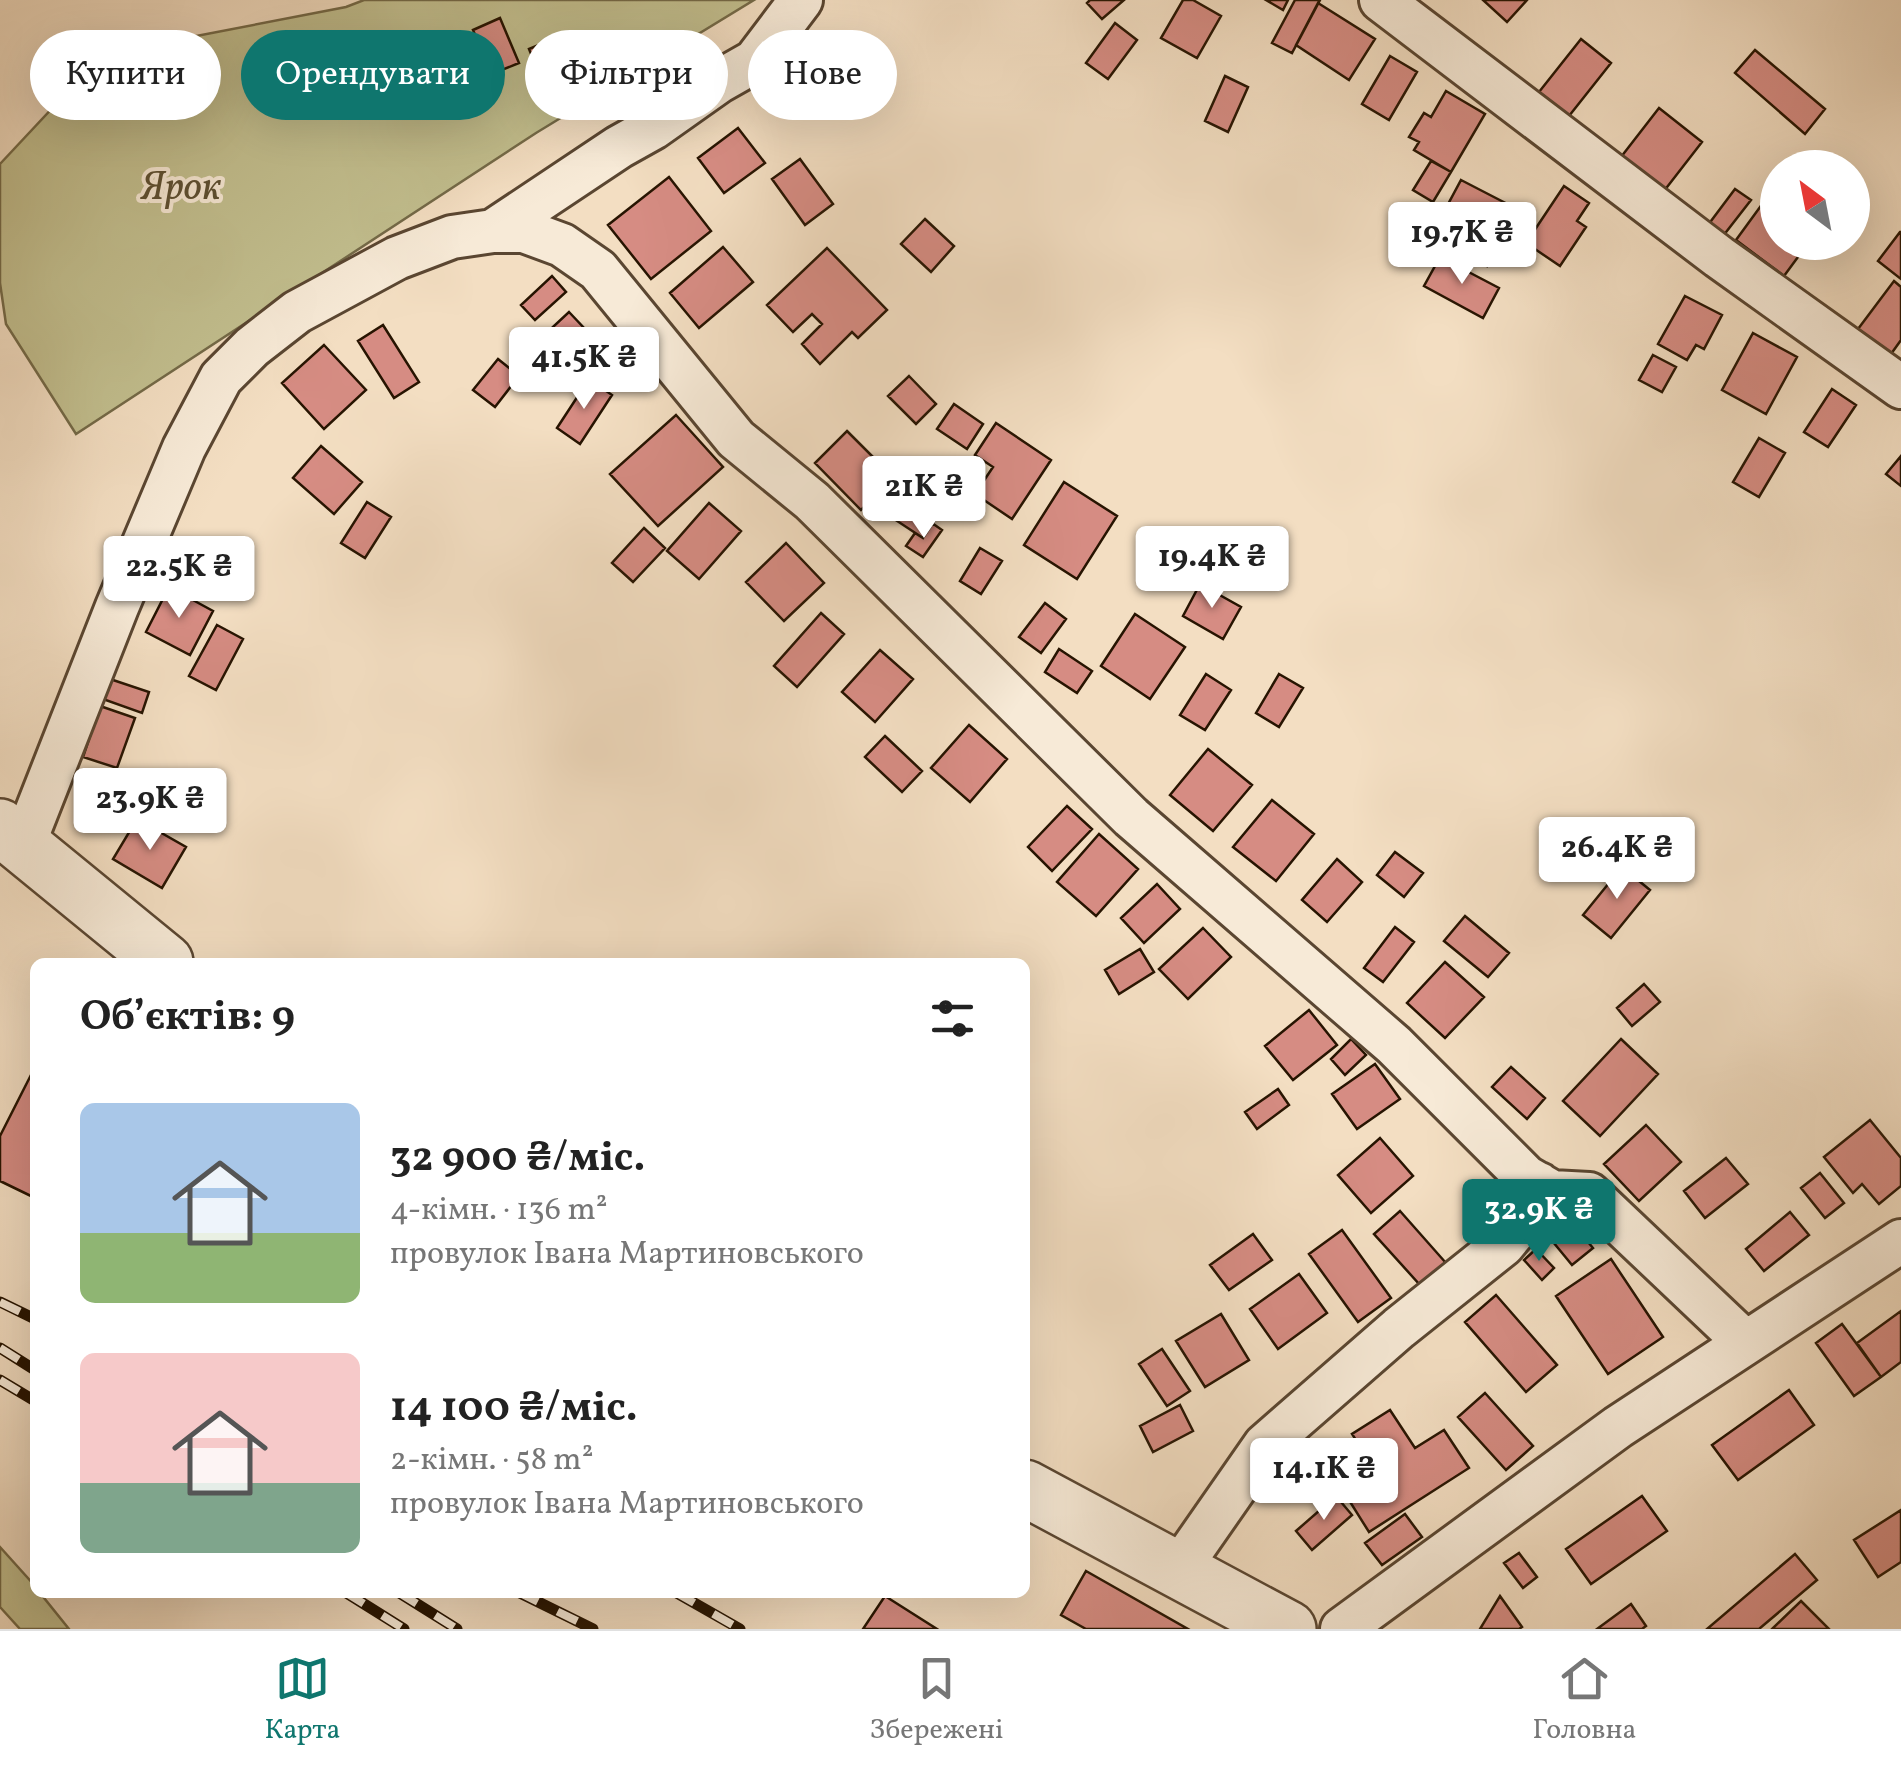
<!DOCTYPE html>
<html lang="uk">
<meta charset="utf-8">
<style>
body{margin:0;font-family:Vollkorn,serif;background:#f6f6f6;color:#222;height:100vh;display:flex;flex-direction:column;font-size:38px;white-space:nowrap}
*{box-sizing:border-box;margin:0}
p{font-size:32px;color:#767676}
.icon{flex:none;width:55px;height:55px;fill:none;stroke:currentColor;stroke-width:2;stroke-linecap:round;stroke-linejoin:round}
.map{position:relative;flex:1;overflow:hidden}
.drawer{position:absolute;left:30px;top:958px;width:1000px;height:640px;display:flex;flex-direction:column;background:#fff;border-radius:15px;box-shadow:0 10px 40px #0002}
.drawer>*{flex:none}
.top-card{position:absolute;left:30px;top:30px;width:1000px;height:90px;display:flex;gap:20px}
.needle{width:65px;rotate:328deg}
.controls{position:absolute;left:1760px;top:150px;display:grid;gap:20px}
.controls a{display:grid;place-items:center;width:110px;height:110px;border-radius:50%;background:#fff;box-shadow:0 10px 40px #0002;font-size:50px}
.price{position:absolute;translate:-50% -85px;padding:0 22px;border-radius:10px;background:#fff;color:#222;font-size:32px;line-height:65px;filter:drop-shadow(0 2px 5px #0008)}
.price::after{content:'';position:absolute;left:50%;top:60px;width:30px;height:22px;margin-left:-15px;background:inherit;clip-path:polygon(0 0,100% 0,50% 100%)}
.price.active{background:#0f766e;color:#fff}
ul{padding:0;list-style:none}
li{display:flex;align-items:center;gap:30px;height:250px;padding:0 50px}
li span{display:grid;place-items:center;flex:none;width:280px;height:200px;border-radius:15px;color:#555}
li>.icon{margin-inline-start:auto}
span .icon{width:120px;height:120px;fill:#fffc;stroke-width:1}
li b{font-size:42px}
h2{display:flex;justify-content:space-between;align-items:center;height:120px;padding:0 50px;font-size:42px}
.pill{padding:0 35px;border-radius:45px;background:#fff;box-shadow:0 10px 40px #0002;font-size:35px;line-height:90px}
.pill.active{background:#0f766e;color:#fff}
.dock{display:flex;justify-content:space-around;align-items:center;height:140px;border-top:2px solid #e0e0e0;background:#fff;font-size:28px;color:#767676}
.dock a{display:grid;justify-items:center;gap:5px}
.dock .active{color:#0f766e}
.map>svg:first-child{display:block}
.green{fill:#c2bf8f;stroke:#746a48;stroke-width:2.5}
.building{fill:#d68c83;stroke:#271401;stroke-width:2.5}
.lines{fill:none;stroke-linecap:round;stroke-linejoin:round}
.minor-casing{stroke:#5a4631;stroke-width:48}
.tertiary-casing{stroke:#5a4631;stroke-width:60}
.minor{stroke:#f7ead7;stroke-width:42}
.tertiary{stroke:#f7ead7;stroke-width:55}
.rail-casing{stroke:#271401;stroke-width:11}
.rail{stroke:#f7ead7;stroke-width:8;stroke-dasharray:22;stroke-linecap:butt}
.labels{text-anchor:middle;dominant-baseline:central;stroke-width:8;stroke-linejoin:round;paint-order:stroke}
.park-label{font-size:40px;font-style:italic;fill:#5d5033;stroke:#f7ead7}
</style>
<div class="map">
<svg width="1901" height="1629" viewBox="0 0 1901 1629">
<rect width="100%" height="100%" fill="#f3dec2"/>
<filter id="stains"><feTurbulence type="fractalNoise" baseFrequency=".002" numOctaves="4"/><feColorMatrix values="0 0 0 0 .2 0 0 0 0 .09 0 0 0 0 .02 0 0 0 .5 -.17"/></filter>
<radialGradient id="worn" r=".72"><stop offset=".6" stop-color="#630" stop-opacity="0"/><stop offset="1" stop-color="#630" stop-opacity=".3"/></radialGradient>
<path class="green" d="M364 0H754L536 133 76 434 6 324 0 283V164L103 54 346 7Z
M0 1547 35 1586V1592L40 1593 69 1629H20L0 1607Z"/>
<path class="building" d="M1090 0H1124L1102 19 1087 3Z
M1183 0H1193L1221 16 1197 58 1161 38Z
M1266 0H1288L1283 10Z
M1295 0H1320L1292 53 1272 43Z
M1483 0H1527L1507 22Z
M1318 3 1375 39 1349 80 1296 45Z
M500 18 519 63 492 74 473 30Z
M1115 23 1137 40 1108 79 1086 63Z
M553 39 568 72 543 83 529 49Z
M1581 39 1611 63 1569 116 1539 92Z
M1755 50 1825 109 1805 134 1735 73Z
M1390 56 1417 72 1389 120 1362 104Z
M1225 76 1248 87 1228 132 1205 121Z
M1446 91 1485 114 1451 172 1414 150 1419 142 1409 137 1424 113 1431 117Z
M1659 108 1702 142 1664 191 1621 157Z
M738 128 765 163 724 193 698 158Z
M800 159 833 204 805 225 772 179Z
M1431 161 1451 172 1433 202 1413 190Z
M669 177 711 231 651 279 608 225Z
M1461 180 1517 209 1487 266 1431 236Z
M1564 186 1589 203 1577 221 1586 227 1560 266 1526 243Z
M1735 189 1751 200 1723 236 1708 225Z
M1771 192 1778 197V242H1809L1784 276 1736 240Z
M925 219 954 246 931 272 901 244Z
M1900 232H1901V279L1878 261Z
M723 247 753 282 699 328 670 293Z
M827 248 887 310 858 338 852 332 820 364 802 344 822 324 812 314 793 332 767 305Z
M1440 257 1499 288 1483 318 1424 286Z
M552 276 566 292 535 320 521 305Z
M1894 281 1901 287V340L1891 354 1858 329Z
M1685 296 1722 315 1704 349 1696 345 1687 360 1658 344Z
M569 312 601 346 558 385 526 352Z
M383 325 419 382 394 398 358 341Z
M1753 333 1797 357 1766 414 1722 390Z
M324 345 366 390 324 429 282 383Z
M1653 355 1676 367 1662 392 1639 380Z
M498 359 519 376 495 407 473 390Z
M909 376 936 404 916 424 888 396Z
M589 379 612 395 580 444 557 428Z
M1832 389 1856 405 1828 447 1804 432Z
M954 404 983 424 967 449 937 429Z
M676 415 723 467 658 526 610 474Z
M996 423 1051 460 1012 519 975 494 993 467 975 455Z
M847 431 894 478 861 510 815 463Z
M1759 438 1785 453 1759 497 1733 482Z
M321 446 362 482 334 514 293 478Z
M1901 456V486L1886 474Z
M916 460 957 486 923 538 882 511Z
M1064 482 1117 516 1077 579 1024 545Z
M367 502 391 517 365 558 341 543Z
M709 503 741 531 699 579 667 551Z
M932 523 942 530 923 557 906 546 915 533 923 538Z
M644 528 665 548 633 582 612 563Z
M1177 533 1199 547 1176 583 1154 569Z
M786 543 824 583 784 621 746 582Z
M980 548 1002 561 981 594 960 581Z
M1200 584 1241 607 1223 639 1183 616Z
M169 587 213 611 190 655 146 632Z
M1045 603 1066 619 1041 653 1019 637Z
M821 613 844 634 797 687 774 666Z
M1135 614 1185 647 1150 699 1101 666Z
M217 625 243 639 216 690 189 676Z
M1059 649 1092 671 1077 693 1045 672Z
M880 650 913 679 875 722 842 692Z
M1206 674 1231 690 1205 730 1180 715Z
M1279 674 1303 688 1279 727 1256 713Z
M107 678 149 692 142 713 100 698Z
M100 706 135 718 117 768 83 757Z
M969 725 1007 759 970 802 931 768Z
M885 736 922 771 902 792 865 757Z
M1208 749 1252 785 1213 831 1170 795Z
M1272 800 1314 834 1276 881 1233 847Z
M1067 806 1092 829 1052 871 1028 847Z
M137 819 186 847 162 888 113 859Z
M1099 834 1138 869 1096 916 1057 882Z
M1395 852 1423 873 1404 897 1377 875Z
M1337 859 1362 882 1327 922 1302 900Z
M1622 867 1650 890 1611 938 1583 915Z
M1157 884 1180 909 1144 943 1121 918Z
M1465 916 1509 953 1488 977 1444 941Z
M1395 927 1414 942 1383 982 1364 968Z
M1203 928 1231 957 1188 999 1159 969Z
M1140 949 1154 972 1119 994 1105 970Z
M1445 962 1484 997 1445 1038 1407 1003Z
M1644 984 1660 1002 1632 1026 1617 1008Z
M1309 1010 1337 1045 1293 1080 1265 1046Z
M1351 1039 1366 1055 1345 1075 1331 1059Z
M1621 1039 1658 1074 1600 1136 1563 1101Z
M1375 1064 1400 1099 1357 1129 1332 1094Z
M35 1067V1189L31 1196 0 1181V1136Z
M1511 1067 1545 1098 1527 1119 1492 1087Z
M1278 1089 1289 1105 1257 1129 1245 1112Z
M1870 1120 1901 1158V1186L1879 1204 1862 1184 1853 1193 1824 1157Z
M1646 1125 1681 1162 1639 1201 1604 1164Z
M1380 1138 1413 1176 1371 1213 1338 1175Z
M1726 1158 1748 1184 1705 1218 1684 1191Z
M1820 1173 1844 1203 1825 1218 1801 1188Z
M1400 1211 1446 1263 1420 1285 1374 1234Z
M1790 1212 1809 1235 1764 1271 1746 1249Z
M1565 1214 1593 1248 1572 1265 1544 1231Z
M1342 1230 1391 1298 1358 1322 1309 1254Z
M1253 1234 1272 1260 1229 1290 1210 1265Z
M1536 1249 1554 1268 1542 1280 1524 1260Z
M1611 1259 1663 1337 1608 1374 1556 1296Z
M1299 1274 1327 1313 1278 1349 1250 1309Z
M1496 1295 1557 1365 1526 1392 1465 1322Z
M1901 1311V1362L1881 1377 1857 1343Z
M1221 1314 1249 1360 1205 1387 1176 1341Z
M1842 1324 1881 1377 1854 1396 1816 1343Z
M1162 1349 1190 1391 1167 1406 1139 1364Z
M1789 1390 1814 1425 1738 1480 1712 1445Z
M1485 1393 1533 1446 1506 1470 1458 1417Z
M1180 1405 1193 1431 1153 1452 1140 1426Z
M1390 1410 1415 1448 1444 1430 1469 1468 1369 1532 1347 1497 1380 1477 1352 1434Z
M1336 1496 1352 1515 1312 1550 1296 1531Z
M1642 1496 1667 1531 1591 1584 1566 1549Z
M1901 1510V1562L1878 1577 1854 1540Z
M1405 1514 1422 1537 1382 1565 1365 1543Z
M1519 1553 1537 1577 1523 1588 1504 1563Z
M1795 1554 1817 1580 1759 1629H1707Z
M1086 1571 1188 1629H1086L1061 1615Z
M885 1596 937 1629H863Z
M1500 1596 1522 1627 1519 1629H1480Z
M1801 1601 1829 1629H1772Z
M1631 1604 1646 1626 1642 1629H1597Z"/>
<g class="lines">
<g class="minor-casing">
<path id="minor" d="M1381 0 1719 257 1901 387
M493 231 619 147 653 128 718 82 755 61 801 0
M23 846 117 607 184 448 221 378 252 347 297 312 397 258 452 237 493 231H524L562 245 598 270 736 439 812 501 1131 817 1394 1045 1526 1177 1552 1192 1589 1194 1745 1342
M1178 1570 1265 1445 1399 1328 1503 1245 1527 1216 1539 1184
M1342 1629 1618 1427 1901 1241"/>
</g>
<g class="tertiary-casing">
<path id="tertiary" d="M0 827 165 962
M1025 1488 1288 1629"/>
</g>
<use href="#minor" class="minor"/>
<use href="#tertiary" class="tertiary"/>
<g class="rail-casing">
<path id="rail" d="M0 1302 35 1319
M0 1348 35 1370
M0 1380 35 1401
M345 1592 404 1629
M398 1592 457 1629
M518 1592 593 1629
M675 1592 740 1629"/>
</g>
<use href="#rail" class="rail"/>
</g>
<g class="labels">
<g class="park-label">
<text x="181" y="189">Ярок</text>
</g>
</g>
<rect width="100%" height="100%" filter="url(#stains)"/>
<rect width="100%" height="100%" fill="url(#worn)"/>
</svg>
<div class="controls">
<a><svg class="needle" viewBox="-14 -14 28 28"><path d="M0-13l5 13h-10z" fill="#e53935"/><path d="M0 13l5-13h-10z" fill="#767676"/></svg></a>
</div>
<b class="price" style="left:1462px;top:287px">19.7K ₴</b>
<b class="price" style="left:584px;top:412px">41.5K ₴</b>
<b class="price" style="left:924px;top:541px">21K ₴</b>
<b class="price" style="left:1212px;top:611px">19.4K ₴</b>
<b class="price" style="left:179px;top:621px">22.5K ₴</b>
<b class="price" style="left:150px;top:853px">23.9K ₴</b>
<b class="price" style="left:1617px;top:902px">26.4K ₴</b>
<b class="price active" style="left:1539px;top:1264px">32.9K ₴</b>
<b class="price" style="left:1324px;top:1523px">14.1K ₴</b>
<div class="top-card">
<a class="pill">Купити</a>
<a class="pill active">Орендувати</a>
<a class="pill">Фільтри</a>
<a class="pill">Нове</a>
</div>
<section class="drawer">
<h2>Об’єктів: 9<svg class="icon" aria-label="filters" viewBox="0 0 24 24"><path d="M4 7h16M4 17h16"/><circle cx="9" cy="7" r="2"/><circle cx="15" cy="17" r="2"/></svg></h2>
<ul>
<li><span style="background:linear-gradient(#a9c7e8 65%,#8fb573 0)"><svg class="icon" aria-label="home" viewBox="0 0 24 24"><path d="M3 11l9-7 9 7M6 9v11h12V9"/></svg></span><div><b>32 900 ₴/міс.</b><p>4-кімн. · 136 m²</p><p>провулок Івана Мартиновського</p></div></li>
<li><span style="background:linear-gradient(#f6c9c9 65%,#7fa58c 0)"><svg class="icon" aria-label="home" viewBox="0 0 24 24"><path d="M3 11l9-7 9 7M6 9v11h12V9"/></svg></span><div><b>14 100 ₴/міс.</b><p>2-кімн. · 58 m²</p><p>провулок Івана Мартиновського</p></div></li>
</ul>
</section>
</div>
<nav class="dock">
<a class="active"><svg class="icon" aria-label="map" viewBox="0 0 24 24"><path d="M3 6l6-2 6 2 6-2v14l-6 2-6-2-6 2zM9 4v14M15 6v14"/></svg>Карта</a>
<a><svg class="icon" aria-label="saved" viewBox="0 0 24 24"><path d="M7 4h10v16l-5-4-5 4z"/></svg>Збережені</a>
<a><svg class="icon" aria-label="home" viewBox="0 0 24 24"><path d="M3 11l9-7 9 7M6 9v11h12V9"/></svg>Головна</a>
</nav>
